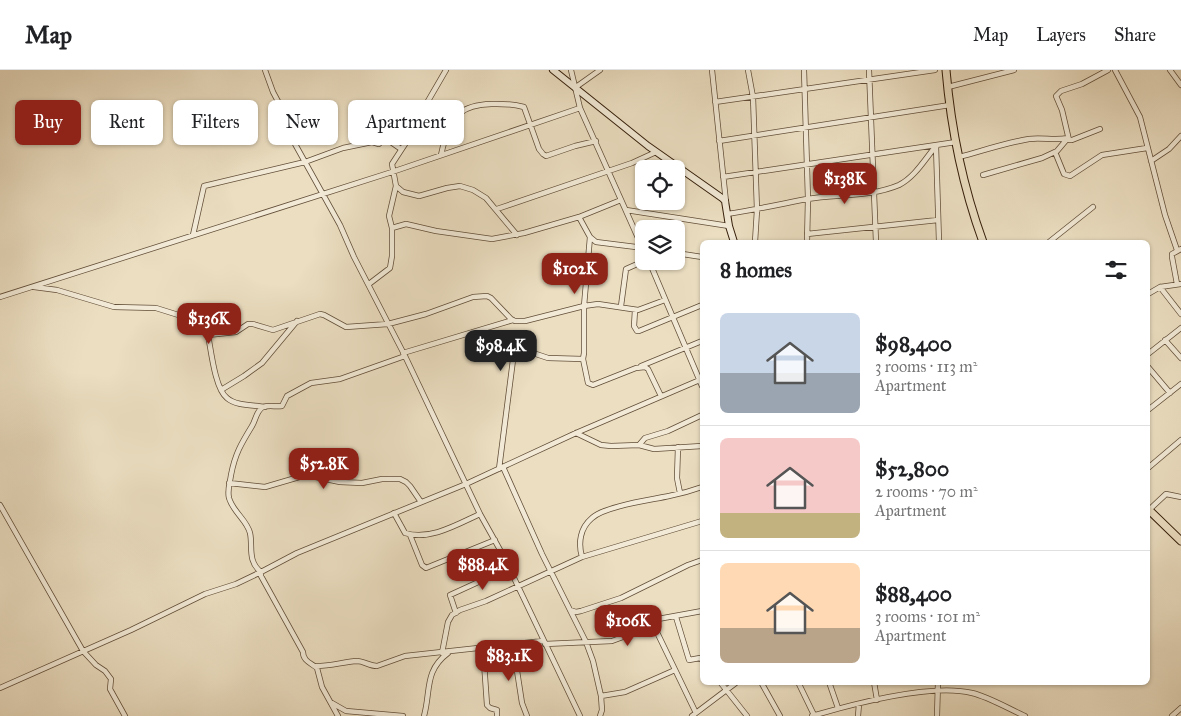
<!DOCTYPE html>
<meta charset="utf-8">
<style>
body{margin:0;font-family:"IM FELL Great Primer",serif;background:#f2f2f2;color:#202124;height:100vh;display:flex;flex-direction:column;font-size:19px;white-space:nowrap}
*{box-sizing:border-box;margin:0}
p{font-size:16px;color:#757577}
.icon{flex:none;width:28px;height:28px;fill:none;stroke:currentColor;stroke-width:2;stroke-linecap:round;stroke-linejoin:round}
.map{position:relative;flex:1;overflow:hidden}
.side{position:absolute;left:700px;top:170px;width:450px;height:445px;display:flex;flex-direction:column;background:#fff;border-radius:8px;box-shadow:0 1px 4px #0004}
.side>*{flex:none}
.banner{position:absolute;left:15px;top:30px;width:475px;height:45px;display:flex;gap:10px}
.tools{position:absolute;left:635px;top:90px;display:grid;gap:10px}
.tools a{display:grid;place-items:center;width:50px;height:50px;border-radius:8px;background:#fff;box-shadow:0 1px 4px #0004;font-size:25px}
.price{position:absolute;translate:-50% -42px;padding:0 11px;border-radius:10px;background:#8f2418;color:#fff;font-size:16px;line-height:32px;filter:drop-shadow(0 1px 2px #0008)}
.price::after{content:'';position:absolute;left:50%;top:30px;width:15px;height:11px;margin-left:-8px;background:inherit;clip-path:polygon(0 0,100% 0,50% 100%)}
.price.on{background:#222;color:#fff}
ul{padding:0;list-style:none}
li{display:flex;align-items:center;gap:15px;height:125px;padding:0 20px}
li+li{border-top:1px solid #e0e0e0}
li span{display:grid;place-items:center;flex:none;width:140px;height:100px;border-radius:8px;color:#555}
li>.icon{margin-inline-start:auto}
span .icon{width:60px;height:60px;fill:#fffc;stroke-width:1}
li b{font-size:21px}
h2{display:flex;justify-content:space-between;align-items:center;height:60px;padding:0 20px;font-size:21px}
.chip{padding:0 18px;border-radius:8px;background:#fff;box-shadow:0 1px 4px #0004;font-size:18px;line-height:45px}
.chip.on{background:#8f2418;color:#fff}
header{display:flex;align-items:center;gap:30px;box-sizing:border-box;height:70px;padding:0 25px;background:#fff;border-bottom:1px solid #e0e0e0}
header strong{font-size:24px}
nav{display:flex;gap:28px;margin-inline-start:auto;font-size:18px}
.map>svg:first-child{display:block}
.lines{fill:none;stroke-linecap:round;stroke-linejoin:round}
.street-casing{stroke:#624e38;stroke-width:6}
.secondary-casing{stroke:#351e0a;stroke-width:8}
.primary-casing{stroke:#351e0a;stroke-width:9}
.street{stroke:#f2ead7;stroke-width:4.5}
.secondary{stroke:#f2ead7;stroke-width:6}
.primary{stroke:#ebdec1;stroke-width:7}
</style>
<header>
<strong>Map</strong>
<nav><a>Map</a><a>Layers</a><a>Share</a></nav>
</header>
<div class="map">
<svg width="1181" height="646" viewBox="0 0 1181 646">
<rect width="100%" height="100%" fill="#ebdec1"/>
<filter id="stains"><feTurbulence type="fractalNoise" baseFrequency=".004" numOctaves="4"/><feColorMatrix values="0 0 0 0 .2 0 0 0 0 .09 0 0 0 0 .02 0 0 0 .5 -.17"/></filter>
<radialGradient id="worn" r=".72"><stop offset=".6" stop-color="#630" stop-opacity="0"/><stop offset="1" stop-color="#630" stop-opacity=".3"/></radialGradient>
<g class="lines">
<g class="street-casing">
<path id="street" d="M265 0 273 22 296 65 295 74 340 155 354 187 405 286 480 444 504 487 580 646
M571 0 580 38 643 179
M712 0 726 132
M748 0 753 27 757 140 755 172
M804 0 808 129 807 172
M869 0 876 172
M1115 0 1140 47 1165 145 1177 180
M1170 0 1181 15
M576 17 600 0
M948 17 1014 0
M428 31 454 51
M715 32 935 0
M1100 59 1072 70H1069L1062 40 1056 26 1061 21 1082 14 1108 0
M719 71 950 35
M936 76 939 172
M1055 82 1064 104 1070 106 1102 85 1147 78
M441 85C444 71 449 53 460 43 474 31 508 33 524 37L539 79 543 84 546 86 575 76 596 71
M959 87C982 81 1005 73 1029 69 1042 67 1055 71 1068 68
M1151 91 1169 79 1181 66
M983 105 1042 88 1057 81 1068 68
M723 107 956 72
M396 116 403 122 419 126 447 118 460 116 473 120 486 128 517 165
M497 139 632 93 656 82
M626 140 729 156V154
M727 144C754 140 781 134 807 129 837 124 871 127 899 115 915 107 925 89 936 76
M579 147 621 130
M392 158 406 154 436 161 492 169 524 163 579 147 590 167 596 172 644 178
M807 164 938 150
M193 165 204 116 305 92 343 78 372 72 379 74 385 68 401 79
M590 167 584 236V283L583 289 588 313 593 315 636 298 645 297 648 299 661 326
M1049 172 1093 137
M676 183 702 187
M649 191 702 316
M369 214 390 198 392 186V158L389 146 396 116 392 94 426 42 428 31 446 0
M1177 214 1172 187V184L1181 179
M34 217 57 220 114 237 156 238 204 253 208 265 236 262 248 254H253L273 260 320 244 324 245 346 257 388 254 426 244 473 227 487 226 491 228 511 249 515 251H525L584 236 598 234 638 240 665 230
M1160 217 1181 244
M1148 224 1160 217 1181 214
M0 227 392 102 580 38
M621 236 626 199 644 191
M635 240 634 256 637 261H639L702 235
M208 265C211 280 215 319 227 328 236 336 253 335 265 337
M1165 270 1181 288
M403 283 513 250
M1148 284 1181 258
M641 296 702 271
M1148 297 1170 323
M221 320 244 306 262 293 297 251
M1148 340 1181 314
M576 363 601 375 611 376 639 375 654 379 702 376
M639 375 645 368 668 361 702 345
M678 377 677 408 680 423
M503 397 542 484 586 572 593 591 601 626 625 622 675 600
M1148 398 1181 370
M499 399 513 290 527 283H533L548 288 583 289
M229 413 265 417 306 405 340 412 362 413 382 409H400L406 412 410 416 421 432
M0 435 83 581 96 595 105 601 111 609 110 619 125 646
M1149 440 1166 424 1181 427
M394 443 405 463C430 471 458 454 480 444
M410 465 422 495 426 498 495 470
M582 487C578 473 580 458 592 448 605 436 651 430 669 426 680 424 691 421 702 417
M570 540 576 542 581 541 621 528 688 495 702 490
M456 543 450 525 509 498
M676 547 689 590 700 588 702 590
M652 552 696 643
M545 574 612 571 631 564 658 549 702 541
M513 575 522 633 527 646
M483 578 487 635 490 638 497 640V646
M442 583 448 552 452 545 460 540 486 531 582 487 702 451
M316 596C331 596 343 592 357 591 364 591 369 596 377 596L405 586 543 571
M720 612 747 646
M761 612 780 646
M798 612 814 645
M829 612 838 638
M874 612 877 630
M0 618 131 560 205 524 236 514 261 502C247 491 253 476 250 463 247 450 233 442 229 428 227 420 230 413 231 405 235 384 241 374 252 356 256 350 256 341 263 337 269 335 276 337 282 336L287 326 311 313 340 309 405 286
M332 633 346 641 403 646
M338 646 322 617 317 598C311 593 303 591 303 582L261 506V502L297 483 466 414 576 363 702 309
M424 646C431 621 424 601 448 583
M600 646 602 640 601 626
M692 646 737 612
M812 646C853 634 931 613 972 623 989 627 1009 639 1025 646
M858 646 859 634
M937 646 938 612
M1172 646 1181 638"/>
</g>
<g class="secondary-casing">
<path id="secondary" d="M553 0 648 76 722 128 725 131 729 156 734 172"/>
</g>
<g class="primary-casing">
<path id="primary" d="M946 0C951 59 963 117 983 172
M1148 439 1181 471"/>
</g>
<use href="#street" class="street"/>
<use href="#secondary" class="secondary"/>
<use href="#primary" class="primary"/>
</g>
<rect width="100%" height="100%" filter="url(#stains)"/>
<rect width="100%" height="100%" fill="url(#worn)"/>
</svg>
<div class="tools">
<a><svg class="icon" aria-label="locate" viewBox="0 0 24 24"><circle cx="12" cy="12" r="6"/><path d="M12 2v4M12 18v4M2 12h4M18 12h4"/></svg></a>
<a><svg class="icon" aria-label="layers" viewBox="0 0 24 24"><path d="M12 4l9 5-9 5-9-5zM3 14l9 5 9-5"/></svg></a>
</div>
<b class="price" style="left:845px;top:135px">$138K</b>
<b class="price" style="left:575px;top:225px">$102K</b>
<b class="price" style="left:209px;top:275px">$136K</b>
<b class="price on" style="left:501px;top:302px">$98.4K</b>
<b class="price" style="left:324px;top:420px">$52.8K</b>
<b class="price" style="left:483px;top:521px">$88.4K</b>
<b class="price" style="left:628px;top:577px">$106K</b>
<b class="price" style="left:509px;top:612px">$83.1K</b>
<div class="banner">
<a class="chip on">Buy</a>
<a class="chip">Rent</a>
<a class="chip">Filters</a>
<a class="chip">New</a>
<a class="chip">Apartment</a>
</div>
<section class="side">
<h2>8 homes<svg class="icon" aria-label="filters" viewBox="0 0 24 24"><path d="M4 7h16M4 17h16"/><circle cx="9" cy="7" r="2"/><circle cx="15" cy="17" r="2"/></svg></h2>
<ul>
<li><span style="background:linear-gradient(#c9d6e8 60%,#9aa5b1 0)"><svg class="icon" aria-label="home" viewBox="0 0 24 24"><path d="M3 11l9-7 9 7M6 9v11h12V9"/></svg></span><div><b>$98,400</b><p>3 rooms · 113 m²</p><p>Apartment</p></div></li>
<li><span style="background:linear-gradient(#f6c9c9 75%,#c2b280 0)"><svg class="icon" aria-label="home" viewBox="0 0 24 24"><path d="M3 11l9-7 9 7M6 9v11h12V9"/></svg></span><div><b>$52,800</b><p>2 rooms · 70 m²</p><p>Apartment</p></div></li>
<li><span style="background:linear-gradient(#ffd9b3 65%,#b9a48a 0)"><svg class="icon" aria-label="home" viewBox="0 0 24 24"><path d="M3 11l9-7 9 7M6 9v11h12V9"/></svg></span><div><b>$88,400</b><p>3 rooms · 101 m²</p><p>Apartment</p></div></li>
</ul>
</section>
</div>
